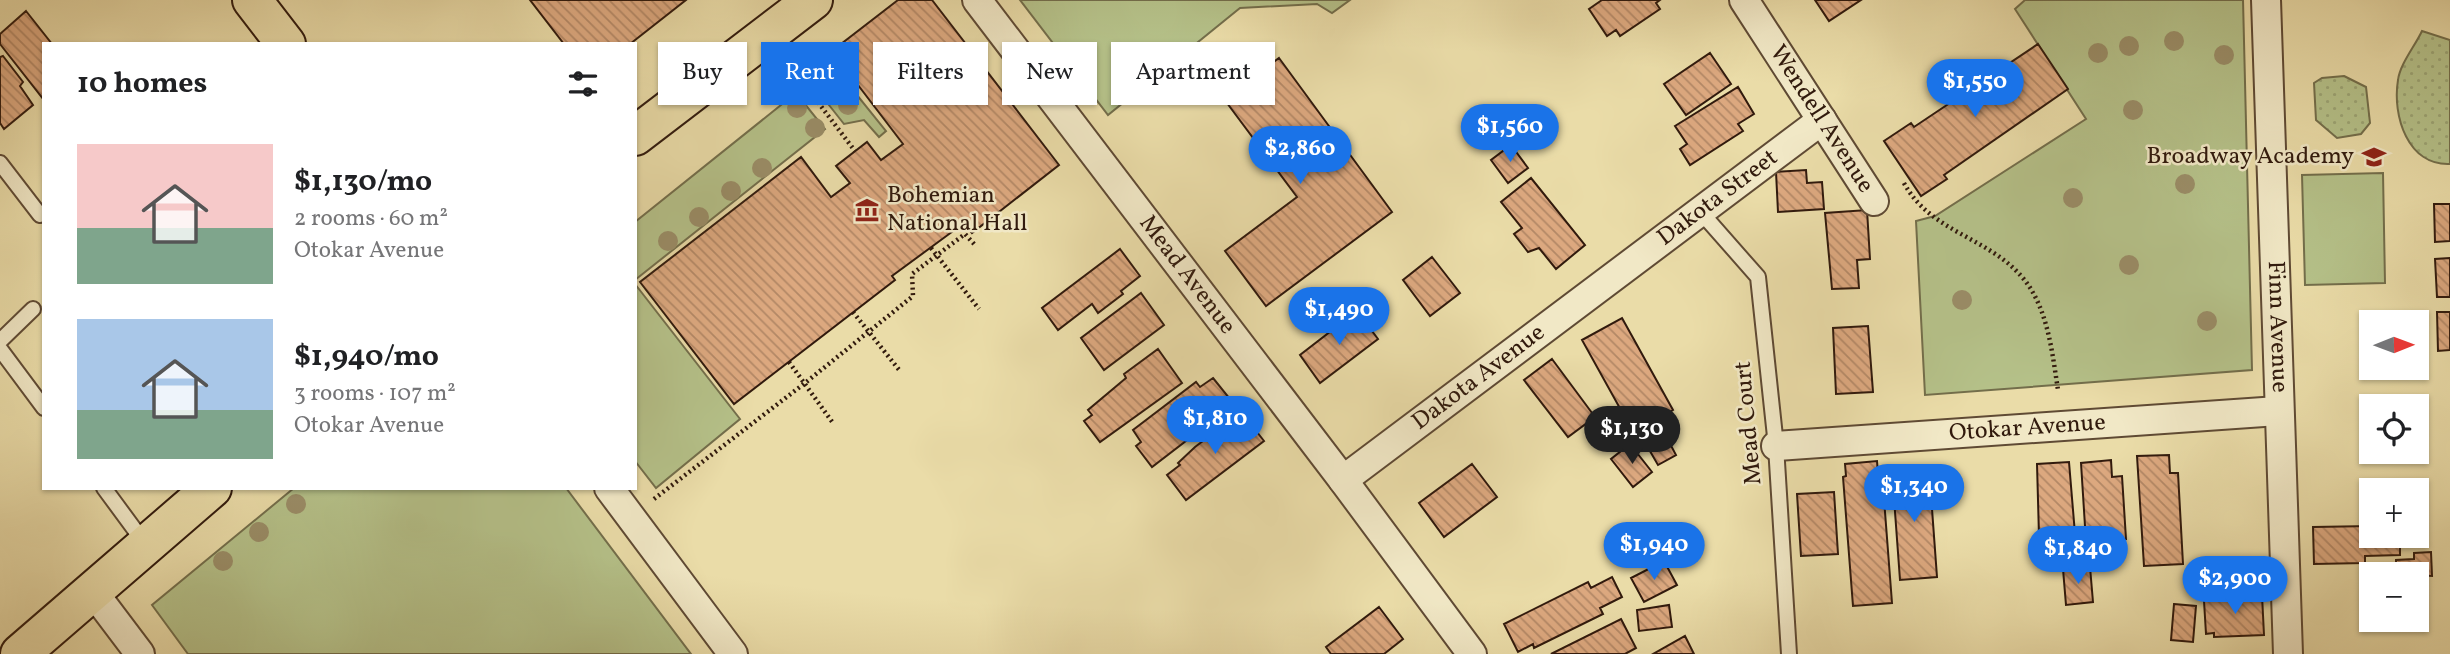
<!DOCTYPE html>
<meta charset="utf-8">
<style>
body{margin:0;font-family:Vollkorn,serif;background:#f2f2f2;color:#202124;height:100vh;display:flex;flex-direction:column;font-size:26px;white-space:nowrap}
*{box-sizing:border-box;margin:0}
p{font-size:23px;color:#757577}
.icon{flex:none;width:38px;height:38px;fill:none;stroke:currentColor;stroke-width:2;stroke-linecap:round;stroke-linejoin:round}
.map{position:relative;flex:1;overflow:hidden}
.panel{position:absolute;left:42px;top:42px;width:595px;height:448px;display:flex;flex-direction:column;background:#fff;border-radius:0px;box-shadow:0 2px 5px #0004}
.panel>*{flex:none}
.guide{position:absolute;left:658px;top:42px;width:665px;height:63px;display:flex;gap:14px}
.needle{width:46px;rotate:89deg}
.fabs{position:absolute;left:2359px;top:310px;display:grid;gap:14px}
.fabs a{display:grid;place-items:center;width:70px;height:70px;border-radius:0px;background:#fff;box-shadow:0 2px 5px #0004;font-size:35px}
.price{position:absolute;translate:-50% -60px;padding:0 16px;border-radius:24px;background:#1a73e8;color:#fff;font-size:23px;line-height:46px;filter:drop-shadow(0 2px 4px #0008)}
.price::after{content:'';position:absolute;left:50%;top:42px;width:21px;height:16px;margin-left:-10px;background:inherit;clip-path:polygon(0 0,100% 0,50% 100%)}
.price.selected{background:#222;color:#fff}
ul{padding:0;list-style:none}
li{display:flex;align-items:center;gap:21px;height:175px;padding:0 35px}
li span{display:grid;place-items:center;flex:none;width:196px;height:140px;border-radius:0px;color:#555}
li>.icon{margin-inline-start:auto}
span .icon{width:84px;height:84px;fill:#fffc;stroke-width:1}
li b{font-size:30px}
h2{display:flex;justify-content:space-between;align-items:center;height:84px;padding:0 35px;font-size:30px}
.tag{padding:0 24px;border-radius:0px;background:#fff;box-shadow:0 2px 5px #0004;font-size:24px;line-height:63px}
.tag.selected{background:#1a73e8;color:#fff}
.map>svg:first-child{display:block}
.green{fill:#b5c189;stroke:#736e4b;stroke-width:2}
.park{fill:url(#park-dots);stroke:#736e4b;stroke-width:2}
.building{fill:url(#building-back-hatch);stroke:#311a0d;stroke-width:2}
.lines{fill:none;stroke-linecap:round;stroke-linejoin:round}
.lane-casing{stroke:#5f4a34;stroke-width:18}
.street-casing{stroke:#5f4a34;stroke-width:32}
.primary-casing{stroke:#311a0d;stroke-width:42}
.path{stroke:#311a0d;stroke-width:4.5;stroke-dasharray:2 3.5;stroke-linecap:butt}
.lane{stroke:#f1e8c6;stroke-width:14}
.street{stroke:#f1e8c6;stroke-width:28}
.primary{stroke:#eadca8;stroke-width:38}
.tree{fill:#9a8d67}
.labels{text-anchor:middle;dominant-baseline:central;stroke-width:5;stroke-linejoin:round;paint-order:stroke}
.street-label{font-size:24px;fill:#311a0d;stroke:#f1e8c6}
.poi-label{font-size:24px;fill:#311a0d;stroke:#f1e8c6;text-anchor:end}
</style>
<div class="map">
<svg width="2450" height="654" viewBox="0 0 2450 654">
<defs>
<pattern id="park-dots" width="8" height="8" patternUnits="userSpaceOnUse" patternTransform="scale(1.75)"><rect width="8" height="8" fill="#b5c189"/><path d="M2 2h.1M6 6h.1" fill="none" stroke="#9ca575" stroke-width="1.8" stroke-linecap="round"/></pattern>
<pattern id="building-back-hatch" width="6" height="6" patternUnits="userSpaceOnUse" patternTransform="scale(1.75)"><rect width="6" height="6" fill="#dca87f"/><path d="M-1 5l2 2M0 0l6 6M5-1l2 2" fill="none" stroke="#b38866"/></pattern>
</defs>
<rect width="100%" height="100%" fill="#eadca8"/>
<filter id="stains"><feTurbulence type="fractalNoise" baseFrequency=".00286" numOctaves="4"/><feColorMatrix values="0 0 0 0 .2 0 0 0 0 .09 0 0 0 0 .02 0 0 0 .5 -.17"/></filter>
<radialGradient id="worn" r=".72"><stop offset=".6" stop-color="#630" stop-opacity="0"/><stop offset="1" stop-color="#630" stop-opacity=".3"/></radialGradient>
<path class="green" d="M1020 0H1350L1332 13 1317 4 1240 8 1108 115Z
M2025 0H2243L2252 370 1925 395 1916 221 1935 216 2086 119 2015 9Z
M832 64 886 131 879 137 864 120 844 124 810 81Z
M796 93 825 129 635 280V222Z
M2383 173 2385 283 2305 285 2302 175Z
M635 284 740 419 656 488 635 461Z
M294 488H566L691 654H188L152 605Z"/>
<path class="park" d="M2422 31 2450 40V164C2408 166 2392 116 2398 80 2400 64 2415 46 2422 31Z
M2344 76 2366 87 2370 123 2361 134 2337 138 2316 120 2314 83 2322 78Z"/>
<path class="building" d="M530 0H686L630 44H564Z
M898 0H932L1059 165 972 233 964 223 892 276 895 280 734 404 640 282 801 157 831 197 850 183 836 166 867 142 881 160 903 144 832 51Z
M1602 0H1660L1656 3 1660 9 1620 36 1616 30 1607 36 1589 9Z
M1815 0H1861L1829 21Z
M26 11 52 44H44V100L0 44V34Z
M2038 44 2068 89 1944 175 1947 179 1921 196 1884 141 1911 123 1914 127Z
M1710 53 1731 84 1686 115 1664 84Z
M3 56 23 82 20 86 33 105 4 129 0 123V57Z
M1279 58 1392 212 1266 306 1225 251 1297 197 1224 99Z
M1738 87 1754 114 1738 124 1743 131 1690 165 1680 149 1687 144 1675 126Z
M1511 145 1528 168 1508 183 1491 160Z
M1806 170 1807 183 1822 182 1824 209 1778 212 1776 172Z
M1531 178 1585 245 1556 269 1539 248 1528 252 1514 234 1522 228 1501 202Z
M2434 204H2450V241L2435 242Z
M1867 210 1870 259 1857 260 1859 288 1832 289 1825 213Z
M1120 249 1140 276 1121 291 1123 294 1098 313 1092 304 1058 330 1042 308Z
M1432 257 1460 293 1430 316 1403 280Z
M2450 258V297H2437L2435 259Z
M1141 293 1164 325 1104 370 1081 338Z
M1357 311 1378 339 1320 383 1300 355Z
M2437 312H2450V350L2438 351Z
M1622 318 1673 410 1667 414 1678 433 1667 438 1676 455 1658 465 1636 427 1632 430 1582 340Z
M1868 326 1873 392 1836 394 1833 328Z
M1158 349 1182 383 1100 442 1084 421 1092 415 1088 410 1126 378 1124 374Z
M1552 359 1595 417 1568 437 1524 380Z
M1213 378 1234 404 1152 467 1136 446 1141 442 1133 430 1196 382 1200 387Z
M1243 414 1264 441 1186 500 1167 475 1180 465 1178 463 1195 447 1232 419 1234 422Z
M1630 444 1652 472 1633 487 1611 459Z
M2169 455 2170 473H2178L2183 564 2144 566 2137 456Z
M2111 460 2112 477 2122 476 2126 539 2086 542 2081 463Z
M1877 461 1878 474 1882 473 1892 603 1853 606 1843 477 1846 476 1845 464Z
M2069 462 2075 534 2039 536 2037 464Z
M1472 464 1497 497 1444 537 1419 503Z
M1929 468 1937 577 1900 580 1892 471Z
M1834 492 1838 554 1801 556 1797 494Z
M2371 526V536H2405V546H2400V555L2365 556V563L2314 564 2313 527Z
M2431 552 2432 576 2396 574V560L2414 559V553Z
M1664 561 1677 585 1644 602 1631 578Z
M2090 567 2093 602 2066 605 2063 569Z
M1612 577 1622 597 1600 608 1603 614 1534 648 1533 644 1518 652 1504 624 1588 582 1591 588Z
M2262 595 2264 635 2214 637V633L2206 634 2204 601 2214 600 2213 596Z
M2174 604 2196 606 2193 642 2171 640Z
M1669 605 1672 627 1639 631 1637 610Z
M1379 607 1403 639 1384 654H1331L1326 647Z
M1621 619 1636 648 1625 654H1551Z
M1685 636 1694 654H1653Z"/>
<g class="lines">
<g class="lane-casing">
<path id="lane" d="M0 163 40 215
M1699 210 1758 277 1776 446 1789 654
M0 341 33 309
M0 349 44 408
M104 488 146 545"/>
</g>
<g class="street-casing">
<g id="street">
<path id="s1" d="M977 0 1343 480 1472 654"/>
<path id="s2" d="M1744 0 1874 201"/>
<path id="s3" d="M2266 0 2288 654"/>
<path id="s4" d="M1776 446 2278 411"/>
<path id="s5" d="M1343 480 1822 120"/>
<path d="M609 488 733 654"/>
<path d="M94 593 140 654"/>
</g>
</g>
<g class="primary-casing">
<path id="primary" d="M252 0 286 44
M635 136 813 0
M20 654 212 488"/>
</g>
<path class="path" d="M798 76 855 151
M1904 183C1930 232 1988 237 2022 277 2048 307 2052 352 2058 390
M931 248 979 309
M853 312 900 371
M789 362 833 423
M654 499 805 383 913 296 912 274 965 234 975 245"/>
<use href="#lane" class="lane"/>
<use href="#street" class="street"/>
<use href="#primary" class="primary"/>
</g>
<g class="tree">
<circle cx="2174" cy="41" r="10"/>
<circle cx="2129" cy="46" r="10"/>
<circle cx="2098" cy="53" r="10"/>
<circle cx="2224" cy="55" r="10"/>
<circle cx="831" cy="86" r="10"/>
<circle cx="848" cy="105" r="10"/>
<circle cx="797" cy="108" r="10"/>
<circle cx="2133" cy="110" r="10"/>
<circle cx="815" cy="128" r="10"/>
<circle cx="762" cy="168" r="10"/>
<circle cx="2185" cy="184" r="10"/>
<circle cx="731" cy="191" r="10"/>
<circle cx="2073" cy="198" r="10"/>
<circle cx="699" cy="217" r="10"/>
<circle cx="668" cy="241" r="10"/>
<circle cx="2129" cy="265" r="10"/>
<circle cx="1962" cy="300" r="10"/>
<circle cx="2207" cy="321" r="10"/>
<circle cx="296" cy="504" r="10"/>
<circle cx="259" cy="532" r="10"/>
<circle cx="223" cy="561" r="10"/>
</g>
<defs>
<g id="school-bare" transform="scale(1.89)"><path d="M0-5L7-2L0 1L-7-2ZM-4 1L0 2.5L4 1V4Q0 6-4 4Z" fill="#8f2418" stroke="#f1e8c6" stroke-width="2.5" paint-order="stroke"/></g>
<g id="museum-bare" transform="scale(1.89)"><path d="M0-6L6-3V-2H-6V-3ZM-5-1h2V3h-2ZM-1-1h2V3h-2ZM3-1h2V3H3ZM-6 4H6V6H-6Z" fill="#8f2418" stroke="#f1e8c6" stroke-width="2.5" paint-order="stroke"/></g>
</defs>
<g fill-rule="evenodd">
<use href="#school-bare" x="2374" y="157"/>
<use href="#museum-bare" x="867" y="210"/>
</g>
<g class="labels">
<g class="street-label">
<text stroke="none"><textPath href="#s2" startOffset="142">Wendell Avenue</textPath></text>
<text stroke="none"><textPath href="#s5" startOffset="469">Dakota Street</textPath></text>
<text stroke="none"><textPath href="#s1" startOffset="346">Mead Avenue</textPath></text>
<text stroke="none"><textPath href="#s3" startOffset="327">Finn Avenue</textPath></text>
<text stroke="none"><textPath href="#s5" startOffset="170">Dakota Avenue</textPath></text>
<text transform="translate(1749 423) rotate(-95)">Mead Court</text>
<text stroke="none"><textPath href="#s4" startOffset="252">Otokar Avenue</textPath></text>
</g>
<g class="poi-label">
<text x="2354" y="157">Broadway Academy</text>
<text x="887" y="196" text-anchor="start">Bohemian<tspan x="887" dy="28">National Hall</tspan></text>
</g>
</g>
<rect width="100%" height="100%" filter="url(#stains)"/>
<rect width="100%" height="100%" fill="url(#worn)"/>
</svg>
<div class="fabs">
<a><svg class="needle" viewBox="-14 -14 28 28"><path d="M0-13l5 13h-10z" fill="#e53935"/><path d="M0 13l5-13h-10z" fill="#757577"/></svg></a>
<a><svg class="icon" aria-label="locate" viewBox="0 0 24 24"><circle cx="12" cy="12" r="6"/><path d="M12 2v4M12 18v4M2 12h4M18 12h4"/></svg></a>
<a>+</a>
<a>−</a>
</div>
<b class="price" style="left:1975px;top:119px">$1,550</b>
<b class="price" style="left:1510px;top:164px">$1,560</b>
<b class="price" style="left:1300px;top:186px">$2,860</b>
<b class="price" style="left:1339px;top:347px">$1,490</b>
<b class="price" style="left:1215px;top:456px">$1,810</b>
<b class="price selected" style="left:1632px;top:466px">$1,130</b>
<b class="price" style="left:1914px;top:524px">$1,340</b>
<b class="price" style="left:1654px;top:582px">$1,940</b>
<b class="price" style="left:2078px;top:586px">$1,840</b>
<b class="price" style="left:2235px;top:616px">$2,900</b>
<div class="guide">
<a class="tag">Buy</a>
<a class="tag selected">Rent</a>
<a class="tag">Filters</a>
<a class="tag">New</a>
<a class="tag">Apartment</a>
</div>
<section class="panel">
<h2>10 homes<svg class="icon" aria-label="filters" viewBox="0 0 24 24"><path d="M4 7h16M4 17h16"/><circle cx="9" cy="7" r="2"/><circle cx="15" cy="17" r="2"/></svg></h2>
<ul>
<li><span style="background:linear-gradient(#f6c9c9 60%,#7fa58c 0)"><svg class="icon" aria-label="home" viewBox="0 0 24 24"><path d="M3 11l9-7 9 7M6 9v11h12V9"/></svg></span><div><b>$1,130/mo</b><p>2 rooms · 60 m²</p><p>Otokar Avenue</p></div></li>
<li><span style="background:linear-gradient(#a9c7e8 65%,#7fa58c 0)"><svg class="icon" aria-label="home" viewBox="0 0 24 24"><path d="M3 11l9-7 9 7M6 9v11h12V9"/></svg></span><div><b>$1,940/mo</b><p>3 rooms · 107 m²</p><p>Otokar Avenue</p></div></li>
</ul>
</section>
</div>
